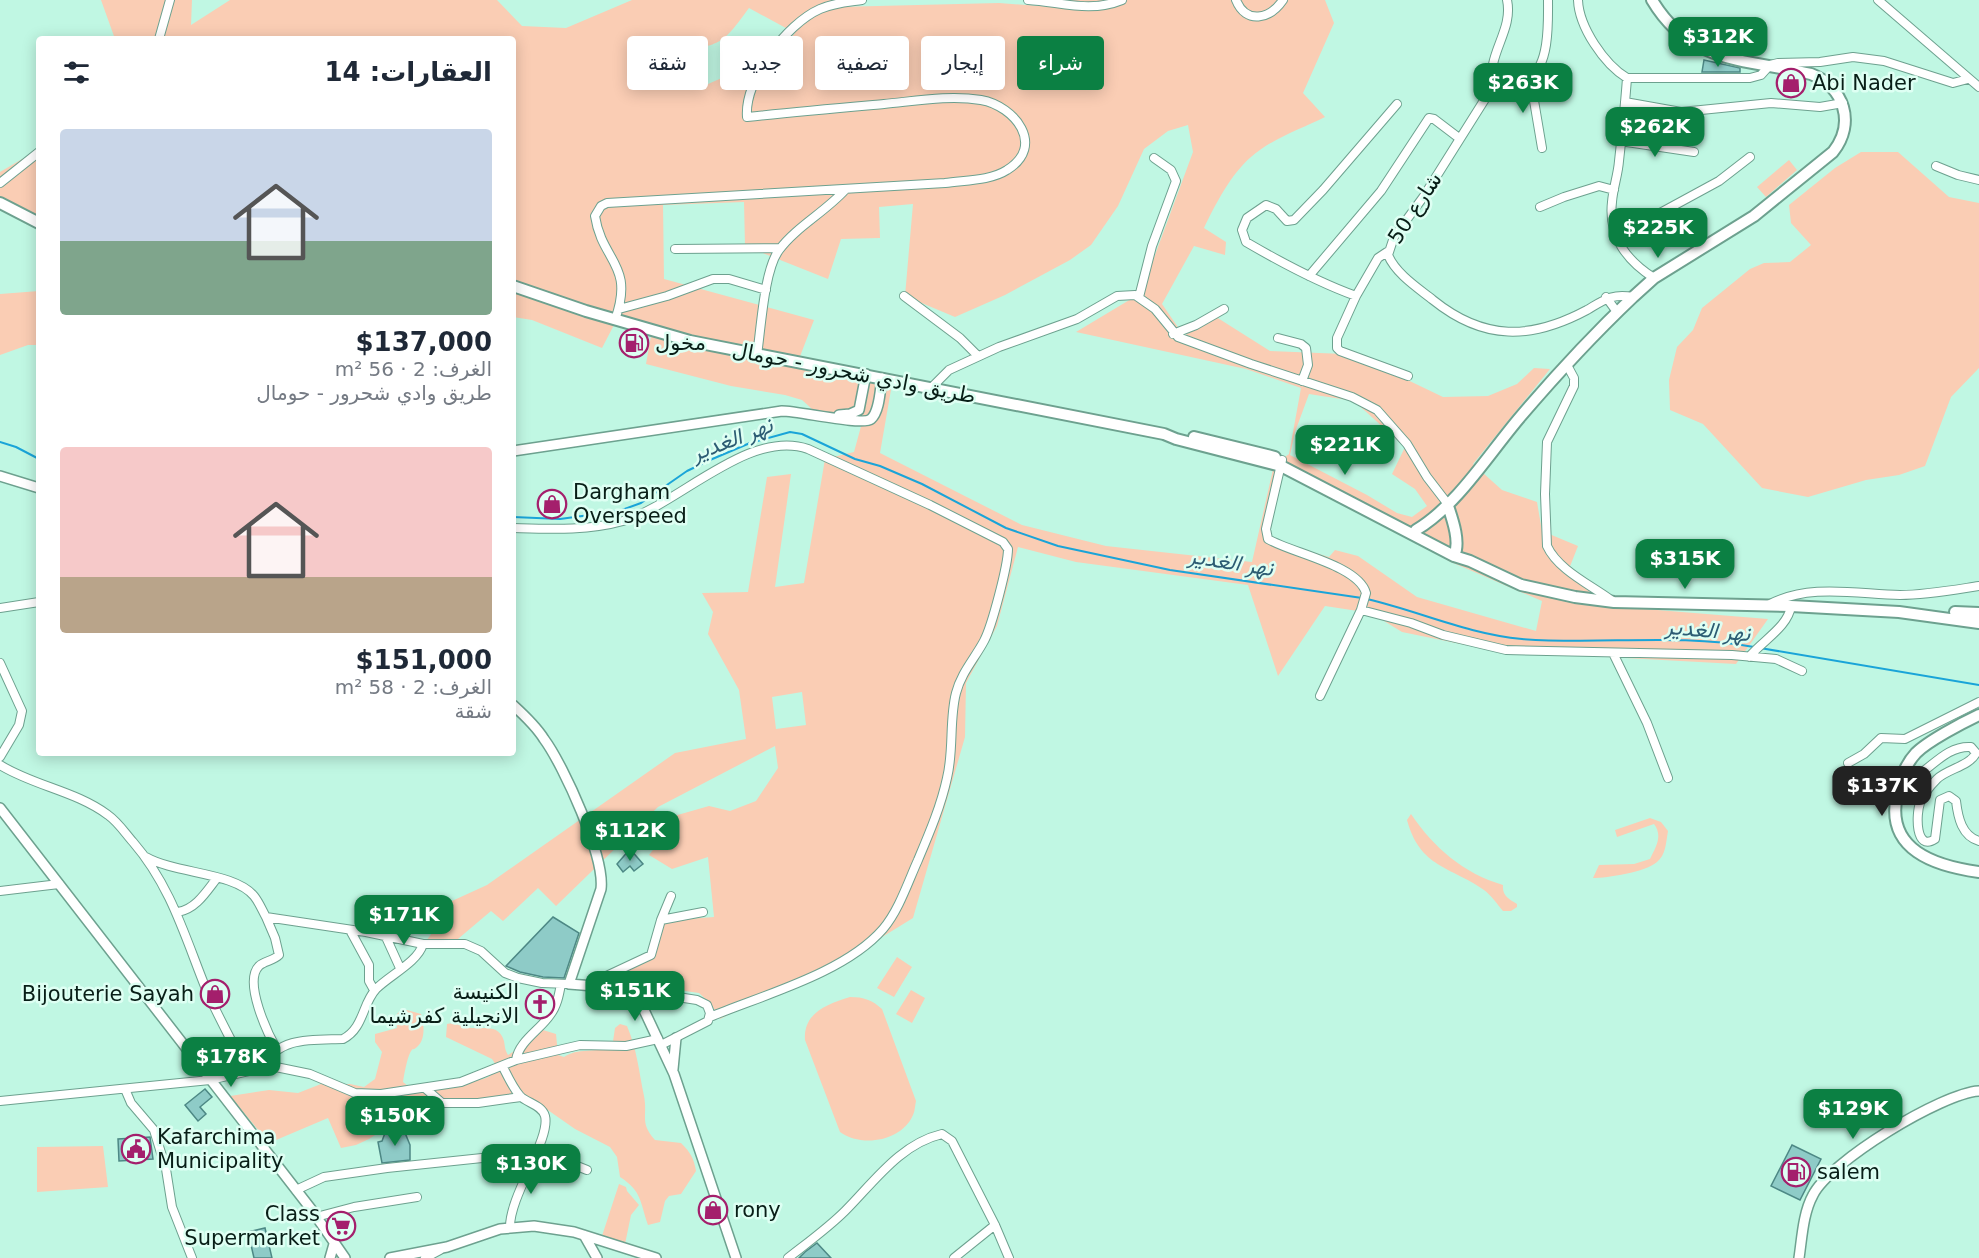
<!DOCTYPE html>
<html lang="ar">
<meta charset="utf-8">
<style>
body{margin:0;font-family:"DejaVu Sans",Vazirmatn,sans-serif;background:#f6f6f7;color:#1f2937;direction:rtl;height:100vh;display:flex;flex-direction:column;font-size:22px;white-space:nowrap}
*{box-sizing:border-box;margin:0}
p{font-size:20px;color:#747a83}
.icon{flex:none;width:33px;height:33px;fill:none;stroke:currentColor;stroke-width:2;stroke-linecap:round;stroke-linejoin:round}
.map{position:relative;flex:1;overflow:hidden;direction:ltr}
.side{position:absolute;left:36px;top:36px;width:480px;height:720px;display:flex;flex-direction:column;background:#fff;border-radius:6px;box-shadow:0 3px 15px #0003;direction:rtl}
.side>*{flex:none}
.top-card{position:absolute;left:534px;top:36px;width:570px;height:54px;direction:rtl;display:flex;gap:12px}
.price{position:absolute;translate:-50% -51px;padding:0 14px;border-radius:12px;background:#0b8043;color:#fff;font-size:20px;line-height:39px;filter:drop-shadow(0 2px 3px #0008)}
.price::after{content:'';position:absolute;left:50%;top:36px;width:18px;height:14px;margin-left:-9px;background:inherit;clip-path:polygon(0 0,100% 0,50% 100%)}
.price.on{background:#222;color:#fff}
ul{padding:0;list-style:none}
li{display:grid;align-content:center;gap:12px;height:318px;padding:0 24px}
li span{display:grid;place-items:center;height:186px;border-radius:6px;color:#555}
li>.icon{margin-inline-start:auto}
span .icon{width:108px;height:108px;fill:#fffc;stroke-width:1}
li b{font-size:26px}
h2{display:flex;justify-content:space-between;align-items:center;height:72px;padding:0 24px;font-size:26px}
.tag{padding:0 21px;border-radius:6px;background:#fff;box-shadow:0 3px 15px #0003;font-size:21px;line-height:54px}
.tag.on{background:#0b8043;color:#fff}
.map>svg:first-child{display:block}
.green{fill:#facdb4;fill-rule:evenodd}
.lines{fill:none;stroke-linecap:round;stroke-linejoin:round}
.stream{stroke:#1aa4d8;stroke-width:2}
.building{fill:#8ecbc7;stroke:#4d8885;stroke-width:1.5}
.minor-casing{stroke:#6da18f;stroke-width:10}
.tertiary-casing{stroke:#6da18f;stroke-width:12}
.secondary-casing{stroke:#6da18f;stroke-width:14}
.minor{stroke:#fff;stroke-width:8}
.tertiary{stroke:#fff;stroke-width:9}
.secondary{stroke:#fff;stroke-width:10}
.labels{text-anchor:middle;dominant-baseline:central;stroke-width:5;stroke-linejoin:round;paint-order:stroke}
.poi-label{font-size:21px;fill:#081e17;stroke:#defff3;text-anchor:start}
.street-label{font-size:21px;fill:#081e17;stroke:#defff3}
.water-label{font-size:22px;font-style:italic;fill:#2c5c73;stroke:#defff3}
</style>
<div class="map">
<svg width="1979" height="1258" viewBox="0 0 1979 1258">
<rect width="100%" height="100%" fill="#c0f7e3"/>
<path class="green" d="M101 0H192L191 25 230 0H497L522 26 566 28 632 0H835L837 7 999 3 1054 7V0H1325L1334 23 1303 93 1325 117C1301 129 1271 139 1251 157 1231 174 1215 205 1204 228L1226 242 1225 255 1194 246 1162 304 1184 336 1213 315 1270 351 1344 354 1393 373 1443 397 1488 396 1517 384 1534 368 1550 369 1473 464 1502 490 1537 502 1542 531 1578 546 1567 574 1608 606 1768 619 1736 664 1495 651 1402 632 1371 613 1325 606 1278 676 1248 585 1076 562 1018 547 997 626 966 683 965 737 913 918 814 979 791 984 720 1019 711 1004 699 993 615 981 618 974 651 957 661 921 714 917 708 857 672 869 649 855 670 828 674 816 709 806 730 811 756 801 778 768 775 746 658 807 556 906 538 888 503 921 491 911 452 944 423 945 438 925 430 911 487 885 675 753 746 739 739 690 708 634 713 612 702 593 748 592 767 477 791 474 775 587 804 583 825 459 854 452 863 419 812 409 802 400 785 395 731 386 646 364 651 336 614 325 602 348 532 320 513 317V39H115ZM749 8 795 33 757 75 733 73 699 88 673 74 668 55 672 50C720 47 722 45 749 8ZM1188 125 1193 152 1141 293 1076 332 1246 369 1301 388 1289 454 1274 465 1252 562 1106 546 1022 525 880 453 892 384 799 359 814 320 664 279 663 205 744 202 745 246 828 279 841 239 880 238 879 207 913 204 905 296 955 317 1005 295 1070 260 1091 245 1118 206 1144 149 1168 131ZM1309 394 1354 401 1405 447 1392 474 1415 489 1427 506 1412 517 1397 513 1367 495 1290 455 1295 432ZM1283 471 1451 562 1542 601 1536 631 1417 597 1358 556 1335 550 1329 557 1278 542 1267 533ZM802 692 806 725 776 729 772 697Z
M39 149V224L0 208V172Z
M1861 152H1898L1949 197 1979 203V368L1951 397 1925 466 1899 475 1866 480 1808 497 1762 488 1703 424 1670 410 1669 380 1677 347 1693 330 1702 308 1750 269 1764 263 1790 262 1811 245 1791 223 1789 205 1835 168Z
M1789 160 1797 170 1766 197 1757 187Z
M39 291V345H28L0 355V294Z
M1411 814C1434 848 1463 873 1503 885 1502 896 1509 899 1517 904V907L1511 911H1503C1497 904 1491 895 1484 890 1450 866 1420 868 1407 820Z
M1650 818 1661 822 1668 831C1666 842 1666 855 1657 862 1646 872 1607 878 1593 878L1599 865 1634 864 1650 859C1656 847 1663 836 1654 824L1617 837 1615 830Z
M897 957 912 967 894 997 877 988Z
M911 990 925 998 912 1023 896 1014Z
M850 997C864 997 872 1000 882 1009L916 1101C915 1105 915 1111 913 1115 902 1141 862 1148 840 1132L805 1040C803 1013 827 1004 850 997Z
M407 1010 421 1014C424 1023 426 1040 417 1047 411 1052 414 1046 410 1053 407 1059 404 1075 403 1082L408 1086 415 1087C435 1084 470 1085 488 1077 493 1075 494 1070 496 1065L492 1059 446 1037 447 1024C457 1022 462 1027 471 1028 484 1029 499 1024 504 1041 505 1047 505 1050 508 1055L534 1039 543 1030 556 1034 558 1055 564 1057C577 1048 596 1052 612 1048L615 1028 620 1024 627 1026C637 1049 639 1072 644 1096 648 1116 639 1122 655 1140L681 1143C690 1152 694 1158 696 1171L681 1194 669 1196 665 1201 660 1222 648 1225C640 1202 642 1191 620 1177L617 1157 610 1147 575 1129 532 1099H475L461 1105 440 1106 429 1100 369 1139 356 1145 341 1148 328 1118 269 1143 230 1096 269 1090 298 1093 321 1084H350L364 1087 375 1079 382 1052 375 1042V1034L397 1028 395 1016 400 1011Z
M103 1146 108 1187 37 1192V1147Z
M619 1184 626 1187 627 1191 639 1205 631 1215 625 1244 601 1239Z"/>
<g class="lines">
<path class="stream" d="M0 442 16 447 39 459
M513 517 560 519 619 511 641 503 687 471 710 460 750 443 790 432 802 434 855 459 880 466 922 484 1006 528 1058 546 1170 570 1362 598
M1367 599C1419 611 1467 634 1522 639 1599 645 1677 633 1754 647
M1760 648 1979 685"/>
</g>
<path class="building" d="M1704 60 1740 68V72H1702Z
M630 849 643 864 634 871 630 866 623 872 617 864Z
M553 917 579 933 564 978 543 977 520 972 506 966Z
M533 997 550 1000 546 1011 531 1008Z
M205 1089 212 1097 200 1107 206 1114 198 1121 185 1105Z
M403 1128 410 1145V1160L382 1163 378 1142 382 1141 385 1133 392 1129Z
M150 1137 153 1159 119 1161 118 1139Z
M1792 1145 1821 1159 1800 1200 1771 1186Z
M265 1228 272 1258H254L248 1232Z
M817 1243 831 1258H799L805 1252Z"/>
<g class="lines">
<g class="minor-casing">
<path id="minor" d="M1028 0C1061 2 1090 13 1122 0
M1236 0C1246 25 1270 19 1283 0
M1548 0C1548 19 1550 66 1530 76 1517 83 1503 81 1490 91L1424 196 1394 237 1388 255C1396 274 1418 288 1433 300 1484 341 1531 340 1587 310 1604 300 1612 293 1633 297
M1578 0C1579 27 1604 64 1627 78H1750L1761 75 1770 65 1778 63 1820 62 1853 57 1884 61 1953 83 1968 79
M1878 0 1979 87
M159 39 170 0
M1530 77 1542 148
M1627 78C1625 106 1622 134 1619 161 1618 175 1613 188 1612 202 1608 236 1627 261 1654 278
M1494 88C1484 56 1514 32 1507 0
M1625 102 1681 112 1771 103 1820 107 1843 103
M1620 141 1694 152
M1936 166 1958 175 1979 180
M0 183 39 152
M1540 207 1564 197 1599 186 1614 190
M1616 237 1719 181 1750 157
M675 249 780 248
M1387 252 1378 258 1356 296C1317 282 1282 263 1246 242L1242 230 1247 218 1266 205 1276 209 1287 221 1294 220 1323 190 1397 104
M1309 276 1381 191 1429 118 1434 119 1459 138
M904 296 960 338 978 356
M1356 296 1337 338V348L1340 351 1408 376
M1139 297 1152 246 1176 181 1171 170 1154 158
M1606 297 1617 312
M619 309 667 296 713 279H729L766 290
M615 320C635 264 602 262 595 216L601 206 607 203 945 183C964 180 990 181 1007 170 1046 146 1015 106 981 100 949 95 916 101 884 104 839 108 793 112 747 117 744 80 786 24 820 9 833 3 848 2 862 0
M1173 334 1196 325 1224 309
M1278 338 1301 344 1306 348 1308 365 1302 381
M757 355C761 329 764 270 779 250 796 227 825 212 845 190
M1567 365 1574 378V386L1547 442 1545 494 1547 546C1558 570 1591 585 1611 600
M931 388 949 370 999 347 1077 319 1117 296 1135 295 1155 309 1178 337 1251 364 1352 397 1377 410 1407 444 1427 477 1447 503
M1282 460 1266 529 1268 539C1291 553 1358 565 1366 593L1361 610 1320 696
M513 528C549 529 588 531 623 521 678 505 749 428 808 449L930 505 1003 542 1008 549C1008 565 992 626 984 641 975 658 961 673 956 693 949 720 954 750 947 778 941 806 929 834 918 860 908 882 899 910 883 929 845 973 763 995 710 1017
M1768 605C1809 583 1856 594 1900 595 1926 595 1953 590 1979 586
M0 608 39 602
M1361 610 1411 623 1443 635 1506 650 1732 655 1776 659 1802 671
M1613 653 1647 723 1668 778
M1749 657C1763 640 1788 627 1791 606
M0 663 22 711 19 725 0 757
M1848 763 1864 754 1881 738 1905 739 1979 702
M0 765C34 786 76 791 108 815 118 822 125 833 133 842 171 886 185 937 206 989 218 1017 234 1044 246 1071
M1900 784C1926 778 1942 745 1971 747L1976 753C1970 766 1947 769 1937 779 1931 785 1923 795 1920 803 1916 814 1915 852 1935 839L1940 800 1949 796 1956 801C1958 818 1962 836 1979 841
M146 857C176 874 234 872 254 896 259 902 262 910 266 917L366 932 423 944H465L481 951 505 973 518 978 542 983 569 984
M0 891 59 884
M178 912C196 909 206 892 217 878
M266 917 275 938 279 955C273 961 264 961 259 966 243 982 268 1034 277 1050
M661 920 671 896
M350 930 369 965V981L374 990
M385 935 400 968
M587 985 651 955 661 920 703 912
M620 988 697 1000 707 1005 710 1013 708 1021 661 1045
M516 1060C519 1041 540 1030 550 1015 557 1006 559 995 561 984
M262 1067C279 1036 313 1040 343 1039 364 1028 362 1004 376 989 390 975 418 962 423 944
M503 1067C508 1077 513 1088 520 1096 527 1103 542 1105 545 1116 551 1139 509 1196 510 1228
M125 1089 131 1103 154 1130 166 1169 172 1207 192 1258
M426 1089 442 1103H478L521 1097
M0 1101 210 1080 271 1066 310 1074 355 1093 381 1094 461 1082 516 1060 567 1048 580 1045 626 1046 658 1039
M537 1150 587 1170
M296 1190 324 1177 387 1168 501 1156 532 1159
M316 1217 354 1207 417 1197
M425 1258 440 1250
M788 1258C807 1243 828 1228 845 1211 874 1182 900 1144 942 1134L952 1141 995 1225 1009 1258
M954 1258 995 1225"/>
</g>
<g class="tertiary-casing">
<path id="tertiary" d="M839 415 850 414 859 410 866 374
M513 451 782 411C799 411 863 426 871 419 880 411 880 389 882 378
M0 476 39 488
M513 705C524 715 536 726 544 739 564 766 605 857 601 889L569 984 620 988 644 1010 674 1074 736 1258
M0 808 311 1209 345 1258
M641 1007 643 999 652 993
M673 1069 676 1038
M584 1235 597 1258
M330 1258 334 1244
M390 1258 447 1247 500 1229 534 1226 574 1232 656 1258
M1799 1258C1802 1238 1803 1213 1813 1195 1829 1162 1942 1093 1979 1091"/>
</g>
<g class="secondary-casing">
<path id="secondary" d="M0 203 39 223
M513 286 586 311 690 341 1164 434 1176 439 1281 466 1454 556 1470 561 1521 585 1575 597 1614 602 1791 606 1899 612 1979 623
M1194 437 1275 457
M1447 503C1452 518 1461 542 1454 556
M1416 530C1457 506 1490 452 1521 416 1556 375 1594 334 1633 297L1654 278 1754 216 1833 152C1856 123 1844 87 1811 74 1745 59 1690 64 1652 0
M1955 612 1979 613
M1979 715C1962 723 1928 741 1916 753 1904 766 1901 779 1897 795 1885 850 1935 866 1979 872"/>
</g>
<use href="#minor" class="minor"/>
<use href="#tertiary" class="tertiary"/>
<use href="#secondary" class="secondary"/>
</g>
<defs>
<g id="shop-ring" transform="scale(1.5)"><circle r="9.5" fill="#defff3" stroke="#a41f6c" stroke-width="1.5"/><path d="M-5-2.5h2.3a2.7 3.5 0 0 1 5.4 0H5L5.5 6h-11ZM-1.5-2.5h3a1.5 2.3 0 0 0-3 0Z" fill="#a41f6c"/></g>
<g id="fuel-ring" transform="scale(1.5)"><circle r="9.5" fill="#defff3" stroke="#a41f6c" stroke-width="1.5"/><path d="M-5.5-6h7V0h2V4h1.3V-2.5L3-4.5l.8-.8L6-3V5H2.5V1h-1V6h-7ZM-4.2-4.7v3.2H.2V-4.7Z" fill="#a41f6c"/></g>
<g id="church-ring" transform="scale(1.5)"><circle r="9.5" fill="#defff3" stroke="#a41f6c" stroke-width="1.5"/><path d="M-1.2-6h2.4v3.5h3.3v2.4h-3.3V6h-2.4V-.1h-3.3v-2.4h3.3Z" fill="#a41f6c"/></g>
<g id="civic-ring" transform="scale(1.5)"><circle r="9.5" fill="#defff3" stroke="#a41f6c" stroke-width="1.5"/><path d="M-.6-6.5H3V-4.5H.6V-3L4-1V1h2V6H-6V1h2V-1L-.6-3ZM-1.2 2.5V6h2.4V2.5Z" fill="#a41f6c"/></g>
<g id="supermarket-ring" transform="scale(1.5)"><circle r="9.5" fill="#defff3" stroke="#a41f6c" stroke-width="1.5"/><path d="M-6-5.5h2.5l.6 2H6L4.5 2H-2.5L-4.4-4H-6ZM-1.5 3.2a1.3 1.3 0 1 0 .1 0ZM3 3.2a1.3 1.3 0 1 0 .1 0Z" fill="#a41f6c"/></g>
</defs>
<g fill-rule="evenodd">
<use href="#shop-ring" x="1791" y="83"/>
<use href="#fuel-ring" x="634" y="343"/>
<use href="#shop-ring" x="552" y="504"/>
<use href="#shop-ring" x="215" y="994"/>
<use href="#church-ring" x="540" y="1004"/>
<use href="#civic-ring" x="136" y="1149"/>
<use href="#fuel-ring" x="1796" y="1172"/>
<use href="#shop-ring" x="713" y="1210"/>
<use href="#supermarket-ring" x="341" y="1226"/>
</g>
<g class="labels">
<g class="poi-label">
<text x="1812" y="83">Abi Nader</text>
<text x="655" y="343">مخول</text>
<text x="573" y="492">Dargham<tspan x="573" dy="24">Overspeed</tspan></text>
<text x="519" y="992" text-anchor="end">الكنيسة<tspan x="519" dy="24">الانجيلية كفرشيما</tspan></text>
<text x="194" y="994" text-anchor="end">Bijouterie Sayah</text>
<text x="157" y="1137">Kafarchima<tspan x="157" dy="24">Municipality</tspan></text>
<text x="1817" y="1172">salem</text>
<text x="734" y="1210">rony</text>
<text x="320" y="1214" text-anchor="end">Class<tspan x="320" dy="24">Supermarket</tspan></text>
</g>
<g class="street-label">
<text transform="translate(1415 208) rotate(-57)">شارع 50</text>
<text transform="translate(854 373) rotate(11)">طريق وادي شحرور - حومال</text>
</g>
<g class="water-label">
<text transform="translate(732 439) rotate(-21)">نهر الغدير</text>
<text transform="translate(1231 562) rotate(9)">نهر الغدير</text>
<text transform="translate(1708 630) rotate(5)">نهر الغدير</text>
</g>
</g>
</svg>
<b class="price" style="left:1718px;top:68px">$312K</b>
<b class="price" style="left:1523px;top:114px">$263K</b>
<b class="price" style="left:1655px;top:158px">$262K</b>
<b class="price" style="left:1658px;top:259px">$225K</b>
<b class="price" style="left:1345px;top:476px">$221K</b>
<b class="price" style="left:1685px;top:590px">$315K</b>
<b class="price on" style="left:1882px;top:817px">$137K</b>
<b class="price" style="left:630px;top:862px">$112K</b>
<b class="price" style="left:404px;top:946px">$171K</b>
<b class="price" style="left:635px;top:1022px">$151K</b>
<b class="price" style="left:231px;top:1088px">$178K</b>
<b class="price" style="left:1853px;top:1140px">$129K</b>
<b class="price" style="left:395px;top:1147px">$150K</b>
<b class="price" style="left:531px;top:1195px">$130K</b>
<div class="top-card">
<a class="tag on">شراء</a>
<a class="tag">إيجار</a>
<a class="tag">تصفية</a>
<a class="tag">جديد</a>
<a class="tag">شقة</a>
</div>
<section class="side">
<h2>العقارات: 14<svg class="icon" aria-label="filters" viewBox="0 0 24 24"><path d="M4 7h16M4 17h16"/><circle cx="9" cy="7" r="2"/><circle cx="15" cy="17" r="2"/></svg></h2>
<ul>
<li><span style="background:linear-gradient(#c9d6e8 60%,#7fa58c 0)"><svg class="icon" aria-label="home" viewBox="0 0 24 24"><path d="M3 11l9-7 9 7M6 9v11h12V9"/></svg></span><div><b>$137,000</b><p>الغرف: 2 · 56 m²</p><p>طريق وادي شحرور - حومال</p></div></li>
<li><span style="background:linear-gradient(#f6c9c9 70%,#b9a48a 0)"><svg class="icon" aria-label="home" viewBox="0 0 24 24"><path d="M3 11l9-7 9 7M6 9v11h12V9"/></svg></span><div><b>$151,000</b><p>الغرف: 2 · 58 m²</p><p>شقة</p></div></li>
</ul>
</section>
</div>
